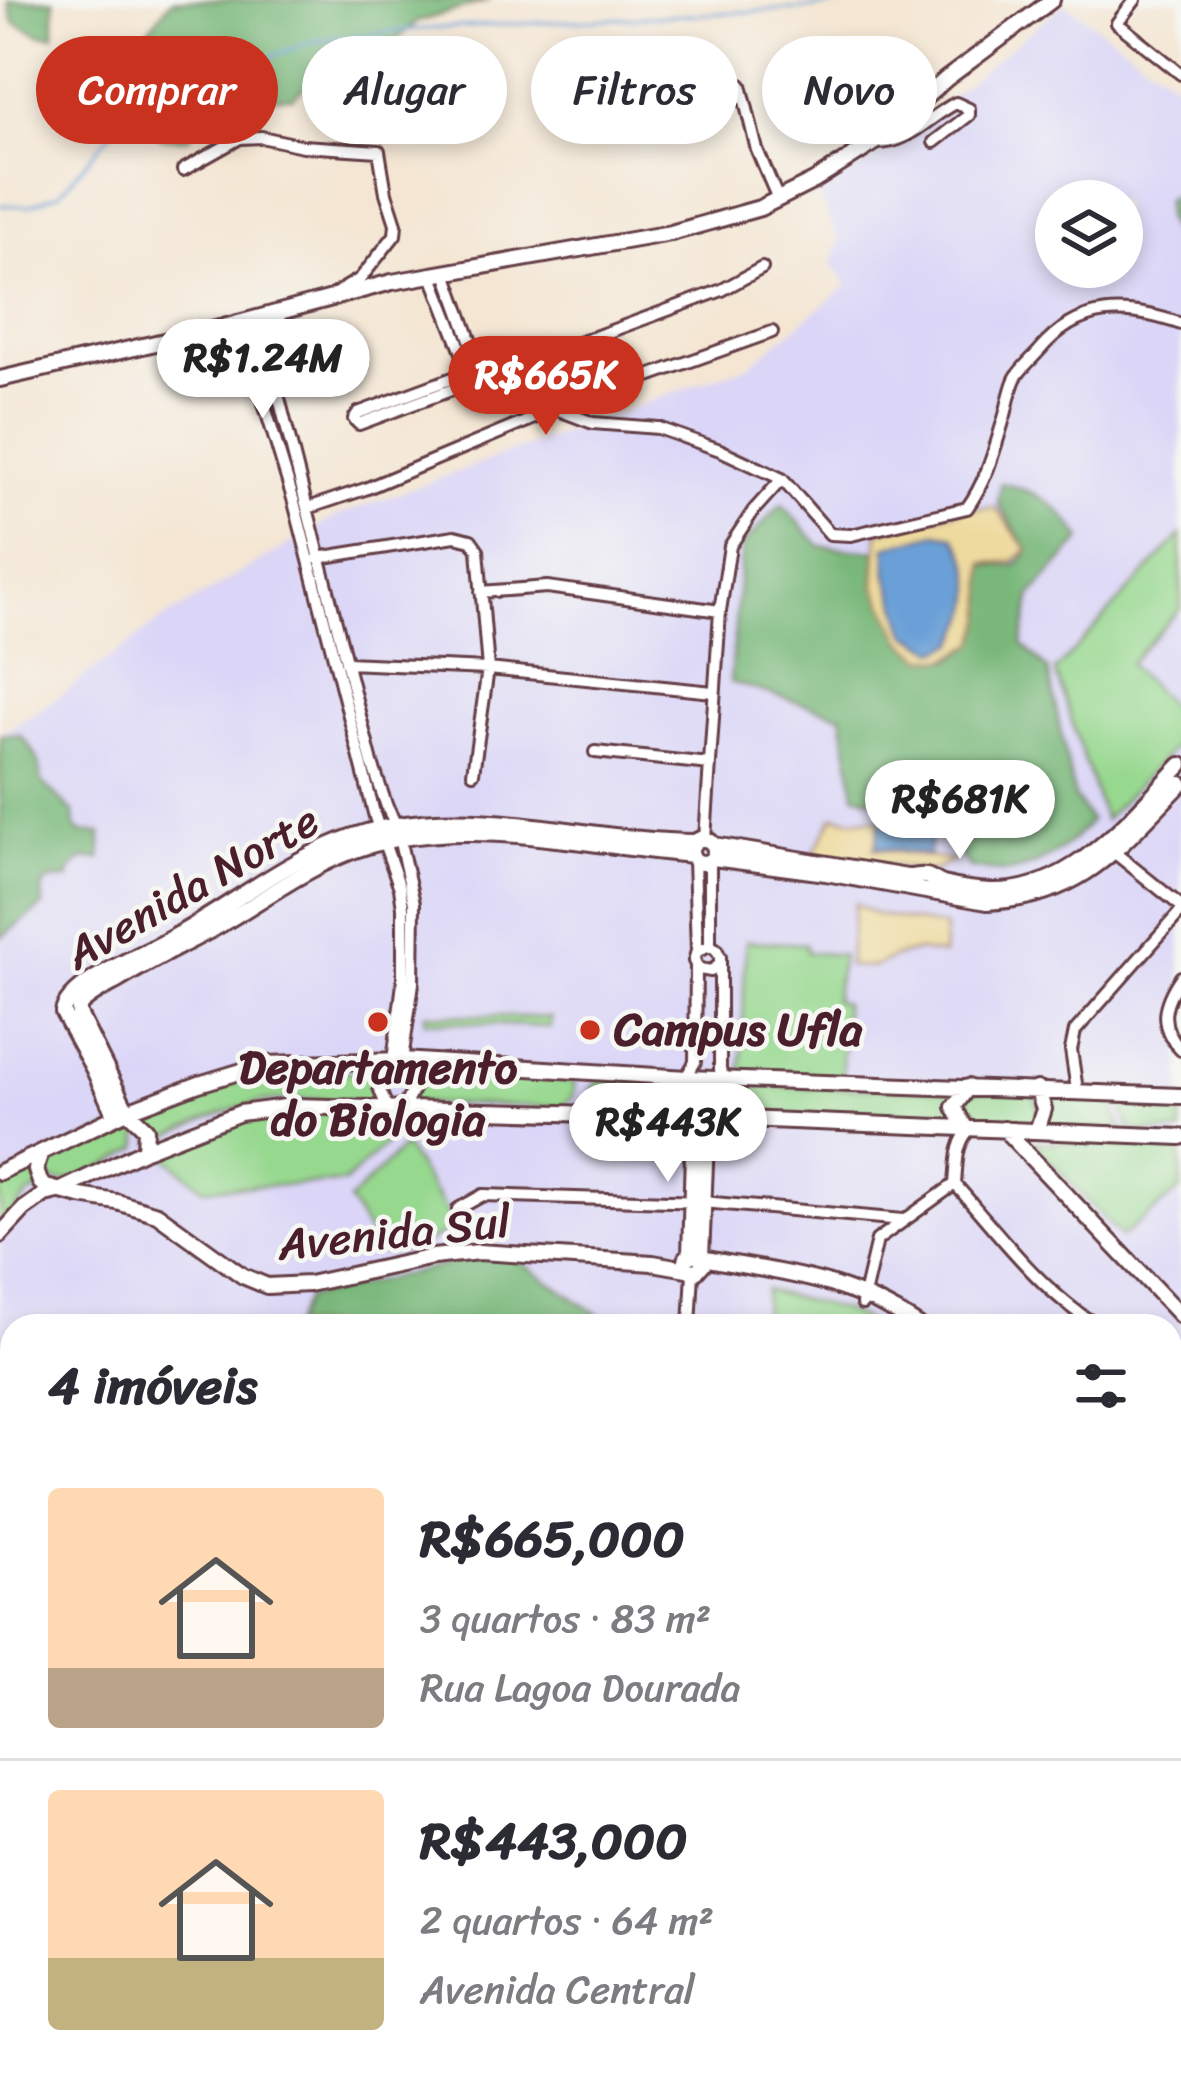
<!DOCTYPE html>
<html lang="pt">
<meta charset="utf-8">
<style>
body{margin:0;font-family:Sriracha,sans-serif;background:#f2f2f3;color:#2b2b33;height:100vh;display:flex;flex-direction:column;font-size:45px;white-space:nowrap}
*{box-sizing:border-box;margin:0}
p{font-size:39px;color:#7c7c81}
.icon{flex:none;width:66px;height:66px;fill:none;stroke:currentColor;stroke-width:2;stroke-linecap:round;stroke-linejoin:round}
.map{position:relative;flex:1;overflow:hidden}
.sheet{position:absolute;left:0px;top:1314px;width:1182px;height:771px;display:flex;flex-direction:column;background:#fff;border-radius:36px 36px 0 0;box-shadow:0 6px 18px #0003}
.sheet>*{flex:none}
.top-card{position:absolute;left:36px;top:36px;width:1110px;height:108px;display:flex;gap:24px}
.fabs{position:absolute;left:1035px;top:180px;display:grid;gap:24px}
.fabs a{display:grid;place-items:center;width:108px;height:108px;border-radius:50%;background:#fff;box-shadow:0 6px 18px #0003;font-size:60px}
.price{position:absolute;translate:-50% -102px;padding:0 27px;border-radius:42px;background:#fff;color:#222;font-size:39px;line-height:78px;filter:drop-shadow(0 3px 6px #0008)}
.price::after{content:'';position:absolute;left:50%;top:72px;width:36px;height:27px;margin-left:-18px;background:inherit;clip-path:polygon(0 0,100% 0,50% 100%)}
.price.current{background:#c8321e;color:#fff}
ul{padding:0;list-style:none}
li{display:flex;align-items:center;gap:36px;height:300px;padding:0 48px}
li+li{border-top:3px solid #e1e1e2}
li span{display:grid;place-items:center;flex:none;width:336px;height:240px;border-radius:12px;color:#555}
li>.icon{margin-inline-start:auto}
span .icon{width:144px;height:144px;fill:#fffc;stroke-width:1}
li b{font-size:51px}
h2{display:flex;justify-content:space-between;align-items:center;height:144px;padding:0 48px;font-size:51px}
.pill{padding:0 42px;border-radius:54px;background:#fff;box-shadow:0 6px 18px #0003;font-size:42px;line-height:108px}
.pill.current{background:#c8321e;color:#fff}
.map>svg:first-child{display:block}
.built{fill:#dbd6f7;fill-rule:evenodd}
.green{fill:#97d88f;stroke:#707c5d;stroke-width:3}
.forest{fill:#79b87a;stroke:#626c52;stroke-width:3}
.sand{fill:#eeda9e;stroke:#9c7c64;stroke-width:3}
.water{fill:#6aa0d7;stroke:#5a6081;stroke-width:3}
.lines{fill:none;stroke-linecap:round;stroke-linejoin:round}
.stream{stroke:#6aa0d7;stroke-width:3}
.street-casing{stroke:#643d44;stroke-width:16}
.secondary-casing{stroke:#643d44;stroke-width:20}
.street{stroke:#fff;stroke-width:10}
.secondary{stroke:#fff;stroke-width:14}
.rail-casing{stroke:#4a1f2b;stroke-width:8}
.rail{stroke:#f6f6f2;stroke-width:3;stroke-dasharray:9;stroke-linecap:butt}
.poi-dot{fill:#c8321e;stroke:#f6f6f2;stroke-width:4.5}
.labels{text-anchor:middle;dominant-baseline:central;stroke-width:9;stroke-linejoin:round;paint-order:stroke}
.street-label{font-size:45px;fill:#4a1f2b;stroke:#f6f6f2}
.poi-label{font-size:45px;font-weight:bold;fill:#4a1f2b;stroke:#f6f6f2;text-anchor:start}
</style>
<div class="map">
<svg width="1181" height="2083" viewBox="0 0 1181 2083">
<rect width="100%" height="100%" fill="#f6f6f2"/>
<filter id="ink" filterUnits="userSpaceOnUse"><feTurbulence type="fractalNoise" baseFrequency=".00833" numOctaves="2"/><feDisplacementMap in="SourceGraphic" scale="24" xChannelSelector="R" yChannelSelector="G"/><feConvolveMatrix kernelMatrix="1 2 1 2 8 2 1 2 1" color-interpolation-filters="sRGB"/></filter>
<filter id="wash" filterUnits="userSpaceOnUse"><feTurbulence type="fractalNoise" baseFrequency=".004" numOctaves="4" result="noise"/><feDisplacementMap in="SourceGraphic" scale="48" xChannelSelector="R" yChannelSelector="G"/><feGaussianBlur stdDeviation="2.7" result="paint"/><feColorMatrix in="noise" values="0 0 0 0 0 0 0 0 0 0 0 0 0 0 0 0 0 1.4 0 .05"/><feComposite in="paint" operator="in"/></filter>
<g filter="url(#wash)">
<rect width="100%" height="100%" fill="#f4e6d3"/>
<path class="built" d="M1065 3 1181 87V2083H176L170 2073H1170V1326H12V1955L0 1951V734L47 705 161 620 337 516 749 365 848 285 832 264 839 241 818 195 898 140ZM1056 201H1122V267H1056Z"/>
<path class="green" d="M1181 535V608L1129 664 1181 717V740L1104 820 1055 671Z
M746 941 805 944 806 952 842 955 834 1000 844 1004 842 1078 741 1075Z
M425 1014 551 1018 550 1027 425 1021Z
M266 1070 379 1072 375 1089 379 1103C339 1101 297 1096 257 1103 221 1111 187 1129 152 1144V1132L142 1118Z
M413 1072 566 1078 575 1084C576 1096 570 1101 561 1107L409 1103 416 1080Z
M607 1078 676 1081 672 1101 679 1112 602 1109 593 1105C590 1091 592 1081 607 1078Z
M689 1083 722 1085 724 1089V1108L719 1113H691L684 1100 685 1087Z
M733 1086 961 1090 960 1124 733 1114 739 1102Z
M970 1091 1033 1093 1040 1112 1035 1128 967 1124 957 1106Z
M1040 1093 1127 1096 1114 1112 1123 1130 1041 1128Z
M1134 1097 1181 1100V1133L1131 1131 1123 1112Z
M294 1112 382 1113 395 1134 344 1183 203 1188 160 1152 239 1119Z
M121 1125H134L139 1130V1148C118 1158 44 1209 44 1163L52 1154Z
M1033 1142 1179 1147 1181 1149V1190L1121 1237Z
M404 1146 456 1227 416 1248 369 1254 364 1243 370 1236 349 1201Z
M32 1164 41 1189 30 1194 0 1225V1179Z
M765 1290 842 1310 879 1326H762Z
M1181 1369V1543L1170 1533V1377Z
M551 2073H872L899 2083H546Z"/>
<path class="forest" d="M8 0H54V35H41L14 22Z
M172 0H489L417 22 371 62V75C340 76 316 73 293 97L220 98 194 118V131L188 138H161L121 106 120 60 127 40H140Z
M1181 193V249L1166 220V200Z
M1001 483C1042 493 1058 504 1082 539L1032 595 1022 644 1048 670 1074 796 1090 821C1072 844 1040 868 1008 872 996 873 981 869 969 868L955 845 947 812 886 803 855 794 842 715 730 682 742 546 782 504 820 546 876 551 875 586 902 640 924 658 951 660 975 644 981 565 1015 566 1026 556 1028 550 998 502Z
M0 735H20C35 750 40 759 41 781L74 813 75 827 81 833H101V859H82L69 873V879L49 880 42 887 43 906 0 938Z
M504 1251 615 1326H293L306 1298Z
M0 1834 12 1843V1944L0 1939Z
M0 1969 12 1974V2073H139L144 2083H0Z"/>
<path class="sand" d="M967 508H996L1028 550 1013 562 984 563 985 617 975 644 946 659 924 658 902 640 875 586 878 532Z
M834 816 851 819H881L876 847 872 848 954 861 930 872 813 854Z
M855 903 874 914 945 927 943 955 919 951 894 957 874 967 848 966Z"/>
<path class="water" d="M936 533 954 536C974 562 980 597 964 626 961 632 959 639 955 643 953 644 938 651 937 651L907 633 888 576 886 547Z
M881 819 933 828 928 855 876 847Z"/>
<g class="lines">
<path class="stream" d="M0 205 28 206 60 193 128 113 220 98 262 60 313 41 406 30 814 8 871 0"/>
</g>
</g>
<g filter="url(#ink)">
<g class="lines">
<g class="street-casing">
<path id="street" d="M1135 0 1117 23 1181 74
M741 85 757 150 778 199
M874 143C908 145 928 117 956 103L969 109V115L934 142
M183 170 240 138 261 137 303 146 379 151 386 193 396 224 395 235 360 279 333 295
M446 273 481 370
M432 276 470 373
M255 319 270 375 280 384 278 394 267 398 260 395 257 387 260 378 270 375
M247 343 257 382
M278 394 372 763 387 807 396 825 414 903 413 983 402 1060 414 1088 403 1108
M262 397 294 502 375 817 400 888 403 907V983L393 1061 379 1088 387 1107
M556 409 593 423 658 428 720 450 782 479 830 534 851 535 967 508C987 480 995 448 1005 415 1008 404 1010 390 1015 379 1020 369 1031 360 1039 351 1079 303 1126 305 1181 324
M359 424 722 290 762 268
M359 424 354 419 358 413 480 368
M308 508 365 489 556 409 772 332
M318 558 455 536 471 540 478 550 488 669 473 773
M481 592 547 587 720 611
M346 663 488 669 713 692
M595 752 710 764
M705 839 720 611 730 546 754 510 782 479
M1115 853 1181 906
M694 859 697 951
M710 946V860
M718 966 711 971 699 969 694 961 697 951 710 946 716 949 720 957V1070L733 1097 731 1110 724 1118
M1181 977C1163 1003 1157 1025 1181 1050
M1077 1090 1071 1050 1075 1031 1181 911
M690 1117 680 1103 679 1089 695 1062 696 966
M955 1184C998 1233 1042 1292 1098 1326
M458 1209 483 1195 703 1202 903 1220
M862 1304 877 1240 955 1184C957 1163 955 1142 972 1127
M690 1326 693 1272
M1170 1367 1181 1357
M1170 1617 1181 1607
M1170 1863 1181 1868
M1170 1916 1181 1902
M249 2073 257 2083
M1170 2073 1171 2083"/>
</g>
<g class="secondary-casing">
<path id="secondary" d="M216 329 240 338 249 349
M262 342 269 325 278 316
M0 379 216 329 392 282 671 233 760 208 814 181 874 143 946 79 1052 0
M691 851a12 12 0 1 1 24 0a12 12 0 1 1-24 0Z
M714 845 907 877C914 877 920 875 926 876 932 877 937 882 943 884 958 888 974 890 990 891 1071 894 1130 818 1181 765
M713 858 826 873 987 902C1084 897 1118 847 1181 784
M1037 1089 1044 1109 1037 1131
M115 1116 94 1070 63 1013C66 986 133 958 157 946 220 914 275 867 340 841 455 795 576 841 695 842
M965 1127 954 1107 968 1087
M1004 1129 1181 1316
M145 1150 146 1129 127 1111 79 1014V1006C89 995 104 988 117 981 148 962 181 946 213 929 256 905 295 875 340 856 445 810 581 846 692 855
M40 1154 36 1170 40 1182 46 1187 80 1196 117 1202 157 1214 243 1276 267 1286 309 1284 433 1257 479 1252 653 1263 687 1269
M0 1172 127 1111 199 1084 265 1064 402 1060 687 1078 1181 1096
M0 1235 24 1209 45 1194 61 1190 145 1150 240 1113 293 1106 669 1116 1181 1137
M690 1255 694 1117
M701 1257 694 1254 687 1257 685 1264 687 1269 696 1272 703 1264 701 1257 707 1118
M702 1258C785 1274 845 1277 919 1326
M1170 1535 1181 1545
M1170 1554 1181 1563"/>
</g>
<use href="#street" class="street"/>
<use href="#secondary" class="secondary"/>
<g class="rail-casing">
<path id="rail" d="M0 1959 12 1963
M160 2073 163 2083"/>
</g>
<use href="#rail" class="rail"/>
</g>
</g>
<g class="poi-dot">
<circle cx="378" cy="1022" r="12"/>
<circle cx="590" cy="1030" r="12"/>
</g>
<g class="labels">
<g class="street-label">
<text transform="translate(192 887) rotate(-30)">Avenida Norte</text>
<text transform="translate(394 1233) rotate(-6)">Avenida Sul</text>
</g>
<g class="poi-label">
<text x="614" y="1030">Campus Ufla</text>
<text x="378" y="1068" text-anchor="middle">Departamento<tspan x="378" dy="52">do Biologia</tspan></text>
</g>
</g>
</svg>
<div class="fabs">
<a><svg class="icon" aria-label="layers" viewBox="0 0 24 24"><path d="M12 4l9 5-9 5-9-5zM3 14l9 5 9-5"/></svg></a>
</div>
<b class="price" style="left:263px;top:421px">R$1.24M</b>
<b class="price current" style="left:546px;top:438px">R$665K</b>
<b class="price" style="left:960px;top:862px">R$681K</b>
<b class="price" style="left:668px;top:1185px">R$443K</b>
<div class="top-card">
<a class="pill current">Comprar</a>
<a class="pill">Alugar</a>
<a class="pill">Filtros</a>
<a class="pill">Novo</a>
</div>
<section class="sheet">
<h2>4 imóveis<svg class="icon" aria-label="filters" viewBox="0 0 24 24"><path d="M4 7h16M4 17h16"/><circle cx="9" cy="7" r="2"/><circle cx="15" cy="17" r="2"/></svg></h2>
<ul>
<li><span style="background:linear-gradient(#ffd9b3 75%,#b9a48a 0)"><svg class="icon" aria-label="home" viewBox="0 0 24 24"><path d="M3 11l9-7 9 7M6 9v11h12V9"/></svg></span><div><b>R$665,000</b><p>3 quartos · 83 m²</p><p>Rua Lagoa Dourada</p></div></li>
<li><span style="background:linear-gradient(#ffd9b3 70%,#c2b280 0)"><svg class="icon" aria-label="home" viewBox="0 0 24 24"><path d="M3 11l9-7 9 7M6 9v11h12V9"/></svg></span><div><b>R$443,000</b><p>2 quartos · 64 m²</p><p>Avenida Central</p></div></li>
</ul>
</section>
</div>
